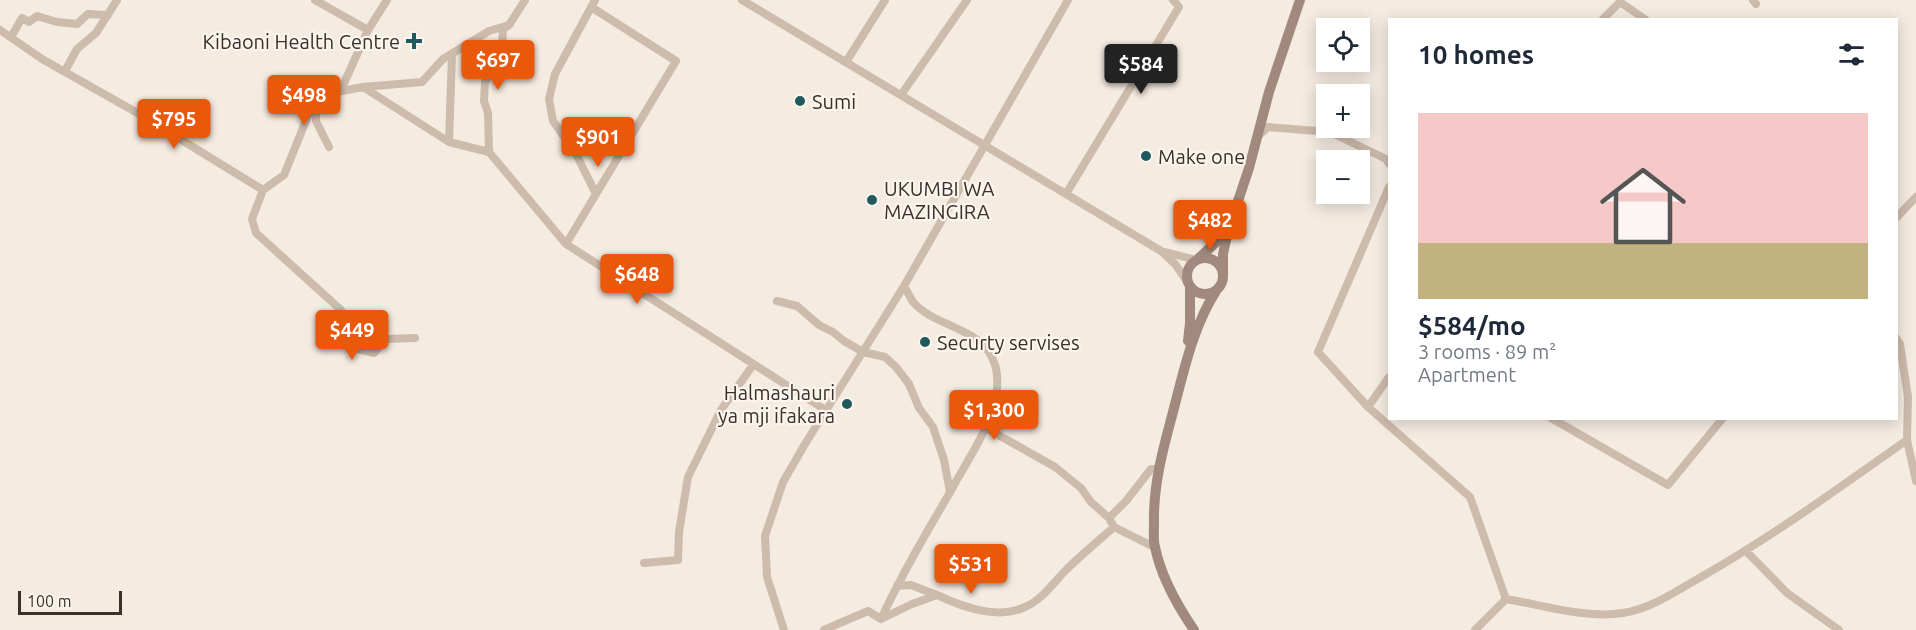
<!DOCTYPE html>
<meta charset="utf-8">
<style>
body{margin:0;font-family:Ubuntu,sans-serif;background:#f2f2f3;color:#1f2937;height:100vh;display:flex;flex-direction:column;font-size:22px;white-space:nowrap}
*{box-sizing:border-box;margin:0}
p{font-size:20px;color:#747a83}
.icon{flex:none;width:33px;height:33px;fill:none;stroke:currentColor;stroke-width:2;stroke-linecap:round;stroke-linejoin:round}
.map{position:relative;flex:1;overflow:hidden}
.drawer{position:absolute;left:1388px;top:18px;width:510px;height:402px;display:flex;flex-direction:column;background:#fff;border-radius:0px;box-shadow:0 3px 15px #0003}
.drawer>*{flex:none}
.buttons{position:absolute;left:1316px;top:18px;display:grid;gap:12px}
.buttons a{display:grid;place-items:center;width:54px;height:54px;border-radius:0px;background:#fff;box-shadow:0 3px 15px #0003;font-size:30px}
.scale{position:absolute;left:18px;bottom:15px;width:104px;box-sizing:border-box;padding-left:6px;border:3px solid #3b302b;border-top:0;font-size:16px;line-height:21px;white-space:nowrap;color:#3b302b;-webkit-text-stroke:4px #fbf5ee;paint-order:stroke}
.price{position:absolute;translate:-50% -51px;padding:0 14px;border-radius:6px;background:#ea580c;color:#fff;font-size:20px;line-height:39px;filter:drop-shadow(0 2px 3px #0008)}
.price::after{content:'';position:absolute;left:50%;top:36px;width:18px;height:14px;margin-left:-9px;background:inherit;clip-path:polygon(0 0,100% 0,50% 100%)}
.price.current{background:#222;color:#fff}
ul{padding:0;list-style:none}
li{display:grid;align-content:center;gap:12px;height:318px;padding:0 30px}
li span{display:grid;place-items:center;height:186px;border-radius:0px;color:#555}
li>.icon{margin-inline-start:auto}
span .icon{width:108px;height:108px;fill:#fffc;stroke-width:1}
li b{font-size:26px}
h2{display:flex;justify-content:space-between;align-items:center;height:72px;padding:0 30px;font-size:26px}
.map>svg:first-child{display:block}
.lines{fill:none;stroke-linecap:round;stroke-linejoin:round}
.minor{stroke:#cdbbac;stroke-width:8}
.secondary{stroke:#a18a7d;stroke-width:10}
.poi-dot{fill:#1f5a5e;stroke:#fbf5ee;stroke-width:2}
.labels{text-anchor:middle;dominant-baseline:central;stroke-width:4.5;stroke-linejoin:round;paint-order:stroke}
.poi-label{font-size:20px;fill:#3b302b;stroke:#fbf5ee;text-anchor:start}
</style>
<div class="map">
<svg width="1916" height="630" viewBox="0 0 1916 630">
<rect width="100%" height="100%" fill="#f4ebe1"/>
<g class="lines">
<path class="minor" d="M315 0 368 30
M595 0 555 74 549 99 553 121 576 154 596 194
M742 0 1161 251 1175 264 1188 283
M1753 0 1756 4
M1602 20 1620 2 1646 20
M0 30 42 59 141 115 263 190
M11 37 22 18 29 22 37 16 57 22 77 24 88 14 108 15
M846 62 885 0
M65 71 77 49 96 33 117 0
M363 87 449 142 489 152 566 244 827 411
M341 90 368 30 387 0
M901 95 967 0
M316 102V121L329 147
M1258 136 1268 127 1330 132 1386 159 1389 164
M449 142 452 54
M489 152 488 113 484 101 485 82 492 65 493 56 502 48 503 29 508 26
M1389 187 1318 352 1368 407 1470 497 1506 599
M1066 194 1179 7 1173 0
M1896 218 1916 197
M566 244 676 61 591 7
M1165 252 1196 260
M777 301 797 306 819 325 833 332 844 341 863 352 885 357 896 367 909 384 919 408 933 427 944 460 950 492
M415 338 386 339 374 353 358 349 335 326 341 310 256 233 252 219 263 190 284 175 316 96 363 87 422 82 443 59 489 31 509 25 525 0
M1368 407 1389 377
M1551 418 1668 485 1723 418
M986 428 1055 467 1081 488 1091 502 1109 518 1114 527 1154 547
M1907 440 1916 481
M1109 518 1126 501 1151 469H1158
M1746 551 1787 593 1839 630
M644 563 678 560 679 532 688 477 721 410 753 365
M897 586 911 585 937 595
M881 619C901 576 925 535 949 494 966 462 988 433 996 396 999 380 998 366 989 352 972 327 933 325 913 302 910 297 907 291 904 286
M784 630 767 577 765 536 783 482 805 444 904 286 1068 0
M824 630 868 611 881 619 912 604 937 595C963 607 997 620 1025 607 1042 600 1054 582 1066 570 1081 555 1098 541 1114 527
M1475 630 1506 599C1542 605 1587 619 1623 613 1653 608 1676 591 1701 577 1773 536 1839 488 1907 440L1908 397 1900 344 1896 338"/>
<path class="secondary" d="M1187 276a18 18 0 1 1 36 0a18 18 0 1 1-36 0Z
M1198 259 1228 231
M1223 275V254L1228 231 1249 168 1269 92 1300 0
M1188 341 1190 323V287
M1194 630C1177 605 1161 577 1155 547 1153 540 1154 532 1154 524 1153 485 1163 449 1173 412 1184 370 1193 327 1216 291"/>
</g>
<g class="poi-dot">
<path d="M411 32h6v6h6v6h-6v6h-6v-6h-6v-6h6z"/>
<circle cx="800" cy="101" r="6"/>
<circle cx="1146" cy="156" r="6"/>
<circle cx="872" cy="200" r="6"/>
<circle cx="925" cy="342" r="6"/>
<circle cx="847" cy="404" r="6"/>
</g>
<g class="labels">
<g class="poi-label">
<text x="400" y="41" text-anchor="end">Kibaoni Health Centre</text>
<text x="812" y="101">Sumi</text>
<text x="1158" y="156">Make one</text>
<text x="884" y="188">UKUMBI WA<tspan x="884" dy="23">MAZINGIRA</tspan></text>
<text x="937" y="342">Securty servises</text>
<text x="835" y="392" text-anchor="end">Halmashauri<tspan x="835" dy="23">ya mji ifakara</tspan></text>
</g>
</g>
</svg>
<div class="buttons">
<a><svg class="icon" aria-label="locate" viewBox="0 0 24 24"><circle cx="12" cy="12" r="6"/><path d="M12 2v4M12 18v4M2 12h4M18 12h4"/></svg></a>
<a>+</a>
<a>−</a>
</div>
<div class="scale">100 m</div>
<b class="price" style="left:498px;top:91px">$697</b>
<b class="price current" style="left:1141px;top:95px">$584</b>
<b class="price" style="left:304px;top:126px">$498</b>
<b class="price" style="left:174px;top:150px">$795</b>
<b class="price" style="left:598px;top:168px">$901</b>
<b class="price" style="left:1210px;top:251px">$482</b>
<b class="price" style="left:637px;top:305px">$648</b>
<b class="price" style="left:352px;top:361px">$449</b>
<b class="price" style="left:994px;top:441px">$1,300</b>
<b class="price" style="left:971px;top:595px">$531</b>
<section class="drawer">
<h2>10 homes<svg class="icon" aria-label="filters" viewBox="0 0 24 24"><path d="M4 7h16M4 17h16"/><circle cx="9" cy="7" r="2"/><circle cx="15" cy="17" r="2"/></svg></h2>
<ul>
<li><span style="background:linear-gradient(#f6c9c9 70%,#c2b280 0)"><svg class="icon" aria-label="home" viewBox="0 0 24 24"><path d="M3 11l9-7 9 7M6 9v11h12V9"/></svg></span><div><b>$584/mo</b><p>3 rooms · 89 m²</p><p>Apartment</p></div></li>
</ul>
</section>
</div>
